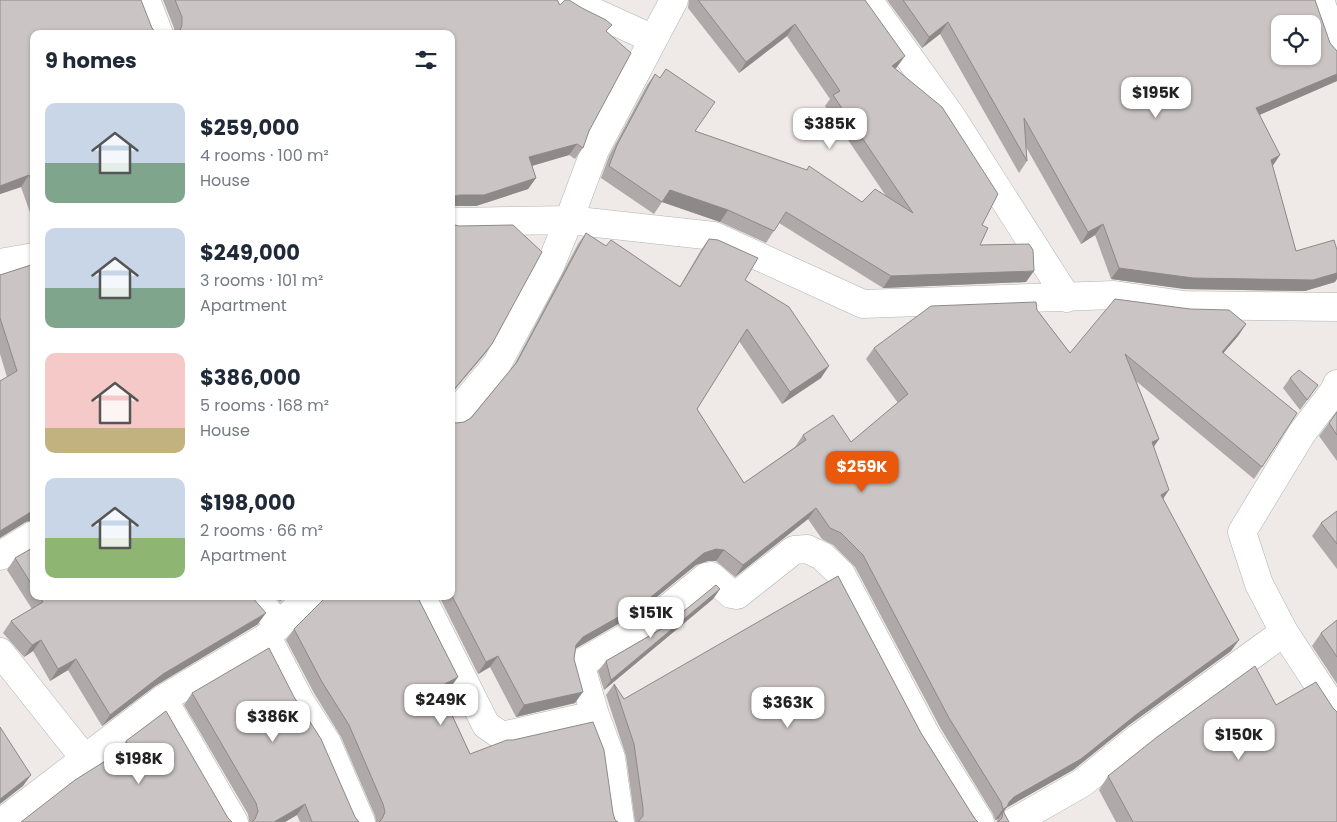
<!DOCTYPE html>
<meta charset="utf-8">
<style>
body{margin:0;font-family:Poppins,sans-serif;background:#f6f6f7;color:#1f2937;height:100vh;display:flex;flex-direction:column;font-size:19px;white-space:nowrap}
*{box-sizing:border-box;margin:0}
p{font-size:16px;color:#747a83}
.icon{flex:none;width:28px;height:28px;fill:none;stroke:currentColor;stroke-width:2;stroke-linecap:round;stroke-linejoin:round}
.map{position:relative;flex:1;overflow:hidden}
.drawer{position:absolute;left:30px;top:30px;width:425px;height:570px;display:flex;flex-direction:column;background:#fff;border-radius:10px;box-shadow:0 1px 4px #0004}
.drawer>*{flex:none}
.buttons{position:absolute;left:1271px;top:15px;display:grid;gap:10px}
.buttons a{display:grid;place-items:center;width:50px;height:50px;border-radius:10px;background:#fff;box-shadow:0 1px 4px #0004;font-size:25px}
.price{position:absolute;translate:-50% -42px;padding:0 11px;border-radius:10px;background:#fff;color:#222;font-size:16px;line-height:32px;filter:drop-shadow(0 1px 2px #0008)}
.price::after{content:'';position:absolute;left:50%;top:30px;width:15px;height:11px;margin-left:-8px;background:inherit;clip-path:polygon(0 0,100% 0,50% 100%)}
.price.on{background:#ea580c;color:#fff}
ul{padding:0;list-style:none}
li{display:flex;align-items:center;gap:15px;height:125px;padding:0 15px}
li span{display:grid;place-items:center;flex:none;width:140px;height:100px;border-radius:10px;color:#555}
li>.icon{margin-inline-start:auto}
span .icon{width:60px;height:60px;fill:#fffc;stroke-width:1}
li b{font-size:21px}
h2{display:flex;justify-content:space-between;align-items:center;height:60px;padding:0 15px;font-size:21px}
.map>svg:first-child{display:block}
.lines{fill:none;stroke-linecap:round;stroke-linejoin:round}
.minor-casing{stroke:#afb4b5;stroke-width:29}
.minor{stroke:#fff;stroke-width:28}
.wall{fill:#afa9a9}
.shaded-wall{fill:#8e8989}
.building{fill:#cbc4c4;stroke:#8e8989;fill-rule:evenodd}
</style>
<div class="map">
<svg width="1337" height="822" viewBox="0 0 1337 822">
<rect width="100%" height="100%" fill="#efe9e7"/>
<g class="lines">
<g class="minor-casing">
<path id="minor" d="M146 0 159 34
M570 0 581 6 653 39
M868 0 951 116 1067 298
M1320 0 1337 49
M451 222 569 220 714 236 863 304 1114 295 1184 305 1337 307
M0 263 34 257
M1337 384 1334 391 1302 433 1242 532 1259 584 1284 632 1337 713
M451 419 497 364 550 266 569 220 595 150 674 0
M0 556 34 535
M254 596 279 624
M421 596 486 725 502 736 595 715 611 758 620 822
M267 637 300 701 327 743 361 822
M0 652 85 759
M163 699 234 822
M595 715 581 667 583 662 646 626 706 577 711 576 731 594 737 595 794 550 807 549 822 556 841 574 927 737 980 822
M2 822 163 699 267 637 309 596
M1014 822 1082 783 1138 738 1284 632"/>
</g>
<use href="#minor" class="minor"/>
</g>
<path class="wall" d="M0 0 34 34V224L21 187 0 194Z
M163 0H557L560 5 607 32 589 131 583 148 575 159 569 155 532 166 536 178 528 189 476 206 451 34H174V28Z
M689 0H865L897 67 895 69 982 225 980 245 1026 282 883 288 779 223 766 243 720 222 662 202 654 214 601 178 609 156 647 85 655 74 695 131 862 202 886 196 825 106 830 99 787 36 739 73 688 8Z
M887 0H1315L1337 81 1259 115 1272 166 1296 251 1335 282 1305 291 1185 289 1111 279 1095 235 1081 244 1026 147 1027 161 1019 173 940 34 922 48Z
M586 233 606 246 680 286 701 250 709 239 745 280 821 378 782 404 739 341 697 409 744 483 795 447 803 435 851 442 898 403 866 359 874 348 1037 310 1070 353 1246 324 1238 336 1223 353 1262 467 1254 479 1136 381 1159 439 1154 447 1163 498 1231 651 1129 725 1073 770 1006 808 1004 812 1009 822H996L998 819 995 820 993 814 941 729 855 567 833 545 822 539 808 519 735 577 716 561H708L696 565 637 613 576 648 574 659 575 703 516 717 490 667 478 674 439 596H451V421L456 423 464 422 471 418 512 369 578 244Z
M34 264 26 522 7 377 0 354V275Z
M1290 378 1311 395 1300 410 1283 388Z
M1337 412V461L1319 436Z
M1337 511V569L1312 536 1321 523Z
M34 547V596H251L258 624 155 686 102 726 68 670 50 681 33 651 24 657 3 633 11 621 32 609 7 570 15 558Z
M720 589 713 599 604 690 598 671 606 661 663 628Z
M275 596H286L280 602Z
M324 596H417L458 677 450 688 442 693 470 754 613 813 615 820 618 822H376L375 816 341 737 314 693 286 640 294 629 324 600Z
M1337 620V684L1312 646 1321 633Z
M614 684 624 699 921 733 975 819 978 822H635L626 756 606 695Z
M192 693 355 817 359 822H300L297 815 285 822H249L248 814 184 705Z
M1276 705 1333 708 1337 822H1116L1099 790 1108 776Z
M126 741 228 818 118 753Z"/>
<path class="shaded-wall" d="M948 22 940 34 922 48 929 37Z
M795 24 787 36 739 73 746 62Z
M905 56 897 67 884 77 892 66Z
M1337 74V81L1248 120 1256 108Z
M577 144 569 155 521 169 529 157Z
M1280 155 1272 167 1271 160Z
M29 175 21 187 0 194V186Z
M536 178 528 189 476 206H451V197Z
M670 190 728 210 720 222 662 202Z
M1103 224 1095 235 1081 244 1088 232Z
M1119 268 1337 273V279L1335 282 1305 291 1185 289 1111 279Z
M1034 271 1026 282 883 288 891 276Z
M1246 324 1238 336 1214 364 1222 352Z
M492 344 484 355 451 394V393Z
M829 366 821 378 782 404 790 392Z
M1159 439 1151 450 1152 442Z
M1169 490 1161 502V495Z
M816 508 808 519 735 577 743 565Z
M34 510V520L26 522 0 538V531Z
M716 549 724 550 716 561H708L696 565 637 613 575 649 576 645 583 637 704 553Z
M720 589 713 599 604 690 611 680Z
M266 613 258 624 155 686 102 726 110 715 163 674Z
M41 640 33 651 24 657 32 645Z
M1239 640 1231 651 1129 725 1073 770 1006 808 998 819 995 820 1003 809 1014 797 1137 714Z
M498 656 490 667 478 674 486 662Z
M76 659 68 670 50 681 58 669Z
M458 677 450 688 431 699 439 687Z
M583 692 575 703 516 717 524 705Z
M31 775 23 786 0 804V799Z
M305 804 297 815 285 822H274Z"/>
<path class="building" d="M0 0H141L152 28 157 34H34V189L29 175 0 186Z
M175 0H557L560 5 565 0H569L582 8 606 20 612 25 606 31 631 53 589 131 583 148 577 144 529 157 536 178 484 195H458L451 197V34H177L179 33 182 25V17Z
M698 0H865L905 56 892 66 942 107 998 194 982 225 988 228 980 245 1029 244 1033 250 1034 271 891 276 786 212 774 231 728 210 670 190 662 202 609 166 617 145 655 74 660 78 666 69 715 102 695 131 807 170 809 166 862 202 875 189 913 213 833 95 840 91 795 24 746 62Z
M903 0H1315L1330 43 1337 51V74L1256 108 1280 155 1271 160 1296 251 1334 240 1337 250V273L1313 280 1193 278 1119 268 1103 224 1088 232 1024 118 1027 161 948 22 929 37ZM1280 24H1312V56H1280Z
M451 224 459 226 513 225 542 252 492 344 451 393Z
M586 233 606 246 611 240 680 287 709 239 718 240 758 258 745 280 789 307 829 366 790 392 747 329 697 409 744 483 806 440 803 435 833 415 851 442 908 394 874 348 931 306 1036 302 1037 310 1070 353 1115 299 1190 309 1229 310 1246 324 1222 352 1297 413 1262 467 1125 354 1159 439 1152 442 1169 490 1161 495 1239 640 1137 714 1081 759 1014 797 1009 802 1007 807 1003 809 1001 802 949 718 863 555 841 533 830 528 816 508 743 565 724 550 716 549 704 553 645 602 583 637 576 645 574 659 583 692 524 705 498 656 486 662 451 594V421L456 423 464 422 471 418 517 362Z
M34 264V510L0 531V381L17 371 0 318V275Z
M1299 370 1318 385 1307 400 1290 378Z
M1337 412V435L1329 423Z
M1337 511V544L1321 523Z
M34 547V588L15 558Z
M838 576 921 733 975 819 978 822H638L643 816V808L634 744 614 684 624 699Z
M716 585 720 589 611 680 606 661 663 628Z
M39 596H251L266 613 163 674 110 715 76 659 58 669 41 640 32 645 11 621 43 602Z
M327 596H417L458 677 439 687 470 754 507 740H513L593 722 604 750 613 813 615 820 618 822H379L382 819 385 812 383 804 349 725 322 682 294 629Z
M1337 620V657L1321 633Z
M269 648 294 697 321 739 355 817 359 822H312L305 804 274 822H252L255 819 258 811 256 803 192 693Z
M1255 666 1276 705 1316 682 1333 708 1337 712V822H1133L1108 776 1157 737Z
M166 711 228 818 232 822H21L75 780 129 746 126 741Z
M0 727 31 775 0 799Z
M1003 811 1009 822H998L1002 818Z"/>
</svg>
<div class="buttons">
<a><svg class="icon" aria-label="locate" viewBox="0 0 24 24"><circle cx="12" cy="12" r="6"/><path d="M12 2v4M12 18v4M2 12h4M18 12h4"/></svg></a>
</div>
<b class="price" style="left:1156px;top:119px">$195K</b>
<b class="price" style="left:830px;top:150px">$385K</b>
<b class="price on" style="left:862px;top:493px">$259K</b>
<b class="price" style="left:651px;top:639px">$151K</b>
<b class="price" style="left:441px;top:726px">$249K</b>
<b class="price" style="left:788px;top:729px">$363K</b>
<b class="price" style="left:273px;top:743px">$386K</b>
<b class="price" style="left:1239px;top:761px">$150K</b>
<b class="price" style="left:139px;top:785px">$198K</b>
<section class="drawer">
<h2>9 homes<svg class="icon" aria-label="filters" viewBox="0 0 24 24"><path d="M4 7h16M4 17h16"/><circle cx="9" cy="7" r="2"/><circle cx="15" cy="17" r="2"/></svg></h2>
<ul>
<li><span style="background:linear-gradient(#c9d6e8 60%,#7fa58c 0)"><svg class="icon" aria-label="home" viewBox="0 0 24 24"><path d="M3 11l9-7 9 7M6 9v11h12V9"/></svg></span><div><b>$259,000</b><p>4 rooms · 100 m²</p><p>House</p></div></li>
<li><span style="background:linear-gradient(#c9d6e8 60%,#7fa58c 0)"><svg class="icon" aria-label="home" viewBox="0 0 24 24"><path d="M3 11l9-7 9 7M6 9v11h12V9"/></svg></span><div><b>$249,000</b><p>3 rooms · 101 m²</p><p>Apartment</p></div></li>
<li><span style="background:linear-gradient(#f6c9c9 75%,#c2b280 0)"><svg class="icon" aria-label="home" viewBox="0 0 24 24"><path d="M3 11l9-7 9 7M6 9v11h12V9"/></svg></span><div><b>$386,000</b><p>5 rooms · 168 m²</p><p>House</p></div></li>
<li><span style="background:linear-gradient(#c9d6e8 60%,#8fb573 0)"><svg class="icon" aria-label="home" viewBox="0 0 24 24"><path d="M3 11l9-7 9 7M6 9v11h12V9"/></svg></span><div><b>$198,000</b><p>2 rooms · 66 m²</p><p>Apartment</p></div></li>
</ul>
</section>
</div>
